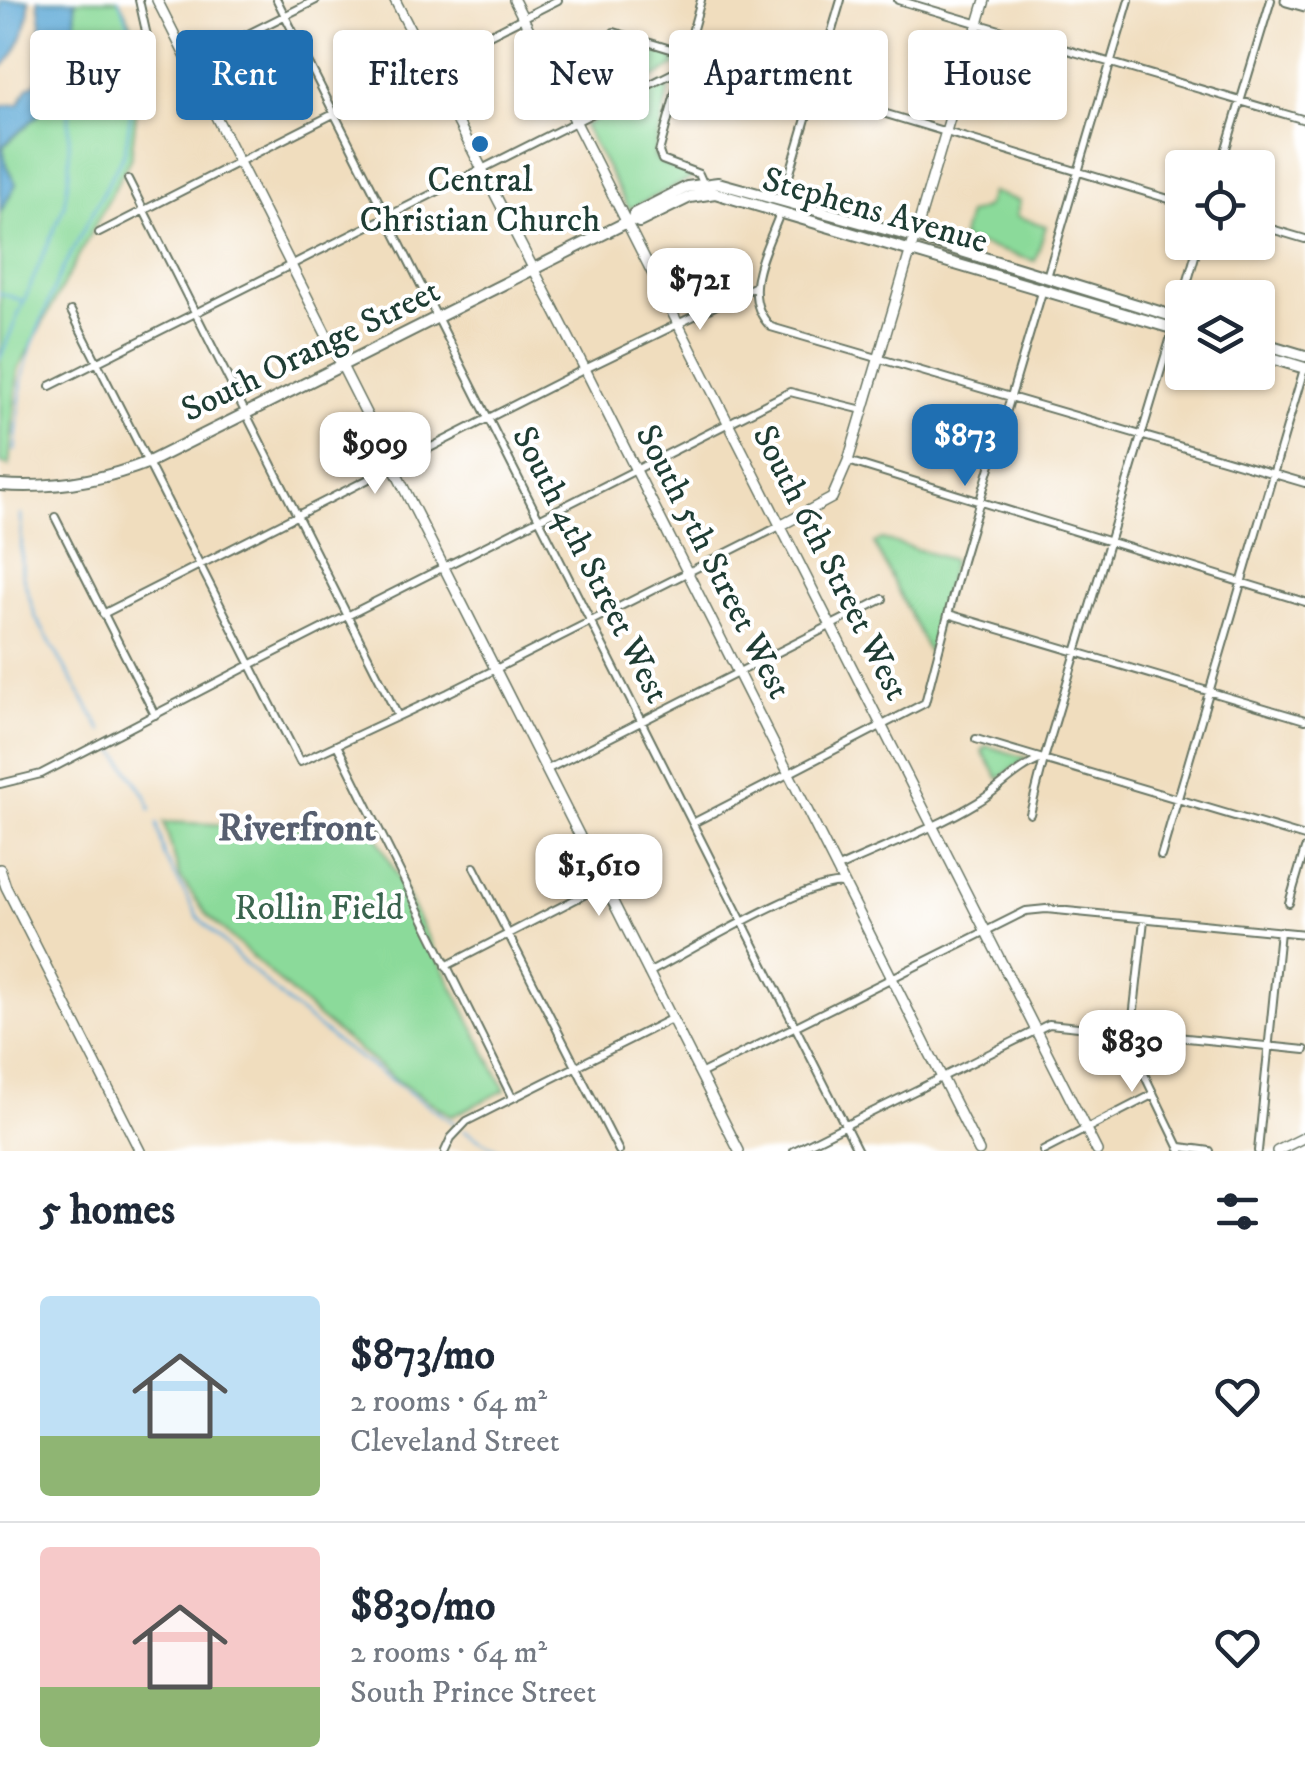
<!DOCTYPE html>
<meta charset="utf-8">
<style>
body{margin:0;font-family:"IM FELL DW Pica",serif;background:#f2f2f3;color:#1f2937;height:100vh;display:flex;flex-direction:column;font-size:38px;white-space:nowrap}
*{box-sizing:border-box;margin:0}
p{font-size:32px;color:#747a83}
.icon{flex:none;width:55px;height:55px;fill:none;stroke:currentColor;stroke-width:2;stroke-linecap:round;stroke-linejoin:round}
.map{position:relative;height:1151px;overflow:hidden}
.panel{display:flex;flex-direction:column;background:#fff;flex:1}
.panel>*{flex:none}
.banner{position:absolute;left:30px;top:30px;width:1245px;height:90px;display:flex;gap:20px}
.buttons{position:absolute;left:1165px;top:150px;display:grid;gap:20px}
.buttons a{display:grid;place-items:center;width:110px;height:110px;border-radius:10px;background:#fff;box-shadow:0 2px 8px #0004;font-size:50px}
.price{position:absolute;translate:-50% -85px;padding:0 22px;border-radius:20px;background:#fff;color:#222;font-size:32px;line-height:65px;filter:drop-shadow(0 2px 5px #0008)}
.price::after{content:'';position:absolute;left:50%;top:60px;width:30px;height:22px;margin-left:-15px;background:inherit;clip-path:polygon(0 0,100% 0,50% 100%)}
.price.current{background:#1f6fb2;color:#fff}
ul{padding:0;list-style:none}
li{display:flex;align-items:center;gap:30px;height:250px;padding:0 40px}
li+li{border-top:2px solid #e0e1e3}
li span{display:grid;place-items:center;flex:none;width:280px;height:200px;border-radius:10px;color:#555}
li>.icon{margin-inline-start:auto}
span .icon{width:120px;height:120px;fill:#fffc;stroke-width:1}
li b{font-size:42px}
h2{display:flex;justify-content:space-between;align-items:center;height:120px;padding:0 40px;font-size:42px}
.pill{padding:0 35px;border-radius:10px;background:#fff;box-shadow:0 2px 8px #0004;font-size:35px;line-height:90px}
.pill.current{background:#1f6fb2;color:#fff}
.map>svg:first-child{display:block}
.green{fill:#8bda9a;stroke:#558c67;stroke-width:2.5}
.water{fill:#5da9d6;stroke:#3e7385;stroke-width:2.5}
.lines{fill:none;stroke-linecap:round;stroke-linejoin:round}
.stream{stroke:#5da9d6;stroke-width:2.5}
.street-casing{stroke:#687564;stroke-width:10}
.secondary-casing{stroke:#687564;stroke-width:12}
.primary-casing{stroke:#687564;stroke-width:14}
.highway-casing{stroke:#687564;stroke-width:15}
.street{stroke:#fff;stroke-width:6}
.secondary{stroke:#fff;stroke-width:9}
.primary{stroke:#fff;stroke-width:10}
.highway{stroke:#fff;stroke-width:11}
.poi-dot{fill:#1f6fb2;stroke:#fff;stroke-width:4}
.labels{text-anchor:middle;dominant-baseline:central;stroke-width:8;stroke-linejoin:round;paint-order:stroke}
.poi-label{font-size:35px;fill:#1f3d34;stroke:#fff}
.street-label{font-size:35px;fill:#1f3d34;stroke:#fff}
.park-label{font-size:35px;fill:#3a644e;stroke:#fff}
.neighbourhood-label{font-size:38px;font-weight:bold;fill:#575f70;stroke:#fff}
</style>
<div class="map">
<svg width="1305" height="1151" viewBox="0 0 1305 1151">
<rect width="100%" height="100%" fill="#fff"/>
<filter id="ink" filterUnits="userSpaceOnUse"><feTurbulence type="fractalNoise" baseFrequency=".01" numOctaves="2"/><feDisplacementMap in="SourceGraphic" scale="20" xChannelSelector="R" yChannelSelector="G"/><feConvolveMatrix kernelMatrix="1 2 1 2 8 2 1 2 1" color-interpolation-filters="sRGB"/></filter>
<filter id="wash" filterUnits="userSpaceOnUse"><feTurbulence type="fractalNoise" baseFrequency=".0048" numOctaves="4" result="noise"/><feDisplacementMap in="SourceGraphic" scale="40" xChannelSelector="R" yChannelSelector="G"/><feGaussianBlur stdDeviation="2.25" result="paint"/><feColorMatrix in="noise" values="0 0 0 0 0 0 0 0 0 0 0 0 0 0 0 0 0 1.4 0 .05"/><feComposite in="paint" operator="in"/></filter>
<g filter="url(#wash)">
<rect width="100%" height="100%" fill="#f0ddbe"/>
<path class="green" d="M75 0H119L144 48 131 157 18 370 9 466 0 463V213L16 184 6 165 3 147 54 101 77 89Z
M619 40 671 53 676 65 637 87 614 42Z
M662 84 669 88 654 156C663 170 684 165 692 178L629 209 584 126Z
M991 192 1020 201 1016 216 1046 226 1035 261 961 239 968 214 986 207Z
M970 260 1139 309V312L969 262Z
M882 539 953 560 930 655 874 543Z
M987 746 1027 758 999 779 982 751Z
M164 822 374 831 505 1090 452 1116 395 1079 318 1017 207 915 180 877Z"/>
<path class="water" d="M0 0H29C30 23 17 56 0 69Z
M38 0H75L77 89 54 101 3 146 6 165 16 184 0 213V106L19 104 28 87 37 83 41 23Z"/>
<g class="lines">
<path class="stream" d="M0 293 24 301
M0 358 64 206 69 173V92
M15 451 22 379 32 345 59 276 125 151 135 86 134 37 119 0
M21 515 22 574 36 618 102 731
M113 747 146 796 151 810
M157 824 165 857 198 917 238 957 290 1005 342 1046 455 1124
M464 1130 499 1151"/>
</g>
</g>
<g filter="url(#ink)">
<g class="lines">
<g class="street-casing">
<path id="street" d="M139 0 149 45 141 97
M277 0 858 1151
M701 0 659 152 662 160 699 174 703 183
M898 0 1305 120
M614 32 1182 203
M190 63 316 0
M1220 168 1271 0
M128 179 398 716
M782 200 841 0
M780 213C767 249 738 295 771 327L1305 483
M1258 225 1305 239
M99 233 558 0
M1047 277 1129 0
M1183 298 1199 242
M71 311 300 762 448 693 780 526
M50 386 681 69
M848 461 1305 602
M55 517 155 715
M103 614 585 369 754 287
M948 614 1305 720
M976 739 1305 837
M337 745 512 1097
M546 770 883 599
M0 784 41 774 252 664 790 392 863 410
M1030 814 1044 759 1173 330
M693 823 925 703 962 561 1043 289
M1161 856 1304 369
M474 867 619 1151
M836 869C883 847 932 830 978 802 1000 789 1017 768 1042 759
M1289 903 1305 849
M1144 920 1130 1045 1181 1151
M446 966 603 885
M648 973C685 954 809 879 842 884
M700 1074 1026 911 1046 909 1305 934
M1181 1147 1210 1151
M445 1151 451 1138 467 1121 671 1019
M794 1151 1049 1024 1305 1050
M1043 1151 1152 1095
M1258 1151 1280 931"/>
</g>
<g class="secondary-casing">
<path id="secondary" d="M157 0 739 1151
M395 0 585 369 979 1151
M514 0 1097 1151
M780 526 832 498 848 461 985 0
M0 869 6 887 140 1151
M1277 1151 1305 1137"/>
</g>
<g class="primary-casing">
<path id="primary" d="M633 219 634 214 687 187 718 183 929 241 1182 319
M633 219 639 222 690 197 715 193 1182 331
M1258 342 1305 356
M1258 354 1305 368
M0 485C52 489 101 481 149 462L633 219"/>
</g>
<g class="highway-casing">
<path id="highway" d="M1287 0 1305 5"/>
</g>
<use href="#street" class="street"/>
<use href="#secondary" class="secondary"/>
<use href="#primary" class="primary"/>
<use href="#highway" class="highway"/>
</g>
</g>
<circle class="poi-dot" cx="480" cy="144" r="10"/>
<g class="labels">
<g class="poi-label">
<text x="480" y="181">Central<tspan x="480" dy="40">Christian Church</tspan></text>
</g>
<g class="street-label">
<text transform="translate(875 211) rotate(16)">Stephens Avenue</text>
<text transform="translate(311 351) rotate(-26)">South Orange Street</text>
<text transform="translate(713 562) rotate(63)">South 5th Street West</text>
<text transform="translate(830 563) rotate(63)">South 6th Street West</text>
<text transform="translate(590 565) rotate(63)">South 4th Street West</text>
</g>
<g class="park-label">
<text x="319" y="909">Rollin Field</text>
</g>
<g class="neighbourhood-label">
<text x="297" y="829">Riverfront</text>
</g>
</g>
</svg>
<div class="buttons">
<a><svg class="icon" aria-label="locate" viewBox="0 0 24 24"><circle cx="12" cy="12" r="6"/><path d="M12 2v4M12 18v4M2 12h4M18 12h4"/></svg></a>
<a><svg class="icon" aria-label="layers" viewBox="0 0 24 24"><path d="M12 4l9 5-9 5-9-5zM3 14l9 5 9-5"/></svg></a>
</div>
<b class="price" style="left:700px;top:333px">$721</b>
<b class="price current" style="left:965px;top:489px">$873</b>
<b class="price" style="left:375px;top:497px">$909</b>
<b class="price" style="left:599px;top:919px">$1,610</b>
<b class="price" style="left:1132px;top:1095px">$830</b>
<div class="banner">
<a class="pill">Buy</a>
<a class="pill current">Rent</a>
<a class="pill">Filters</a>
<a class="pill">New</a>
<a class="pill">Apartment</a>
<a class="pill">House</a>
</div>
</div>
<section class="panel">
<h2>5 homes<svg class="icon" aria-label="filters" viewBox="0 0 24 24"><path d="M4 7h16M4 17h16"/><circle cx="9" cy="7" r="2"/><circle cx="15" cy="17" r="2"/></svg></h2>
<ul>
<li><span style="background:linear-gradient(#bfe0f5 70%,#8fb573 0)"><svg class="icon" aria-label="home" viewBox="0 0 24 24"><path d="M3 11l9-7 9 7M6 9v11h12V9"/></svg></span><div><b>$873/mo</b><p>2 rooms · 64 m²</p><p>Cleveland Street</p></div><svg class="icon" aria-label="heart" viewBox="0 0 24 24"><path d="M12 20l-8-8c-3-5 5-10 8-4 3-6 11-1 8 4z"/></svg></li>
<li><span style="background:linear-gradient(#f6c9c9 70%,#8fb573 0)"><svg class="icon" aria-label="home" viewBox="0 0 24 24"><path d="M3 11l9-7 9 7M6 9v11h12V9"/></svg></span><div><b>$830/mo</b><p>2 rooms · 64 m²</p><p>South Prince Street</p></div><svg class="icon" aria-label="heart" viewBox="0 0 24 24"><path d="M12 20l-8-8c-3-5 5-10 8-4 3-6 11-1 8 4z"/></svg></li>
</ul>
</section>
